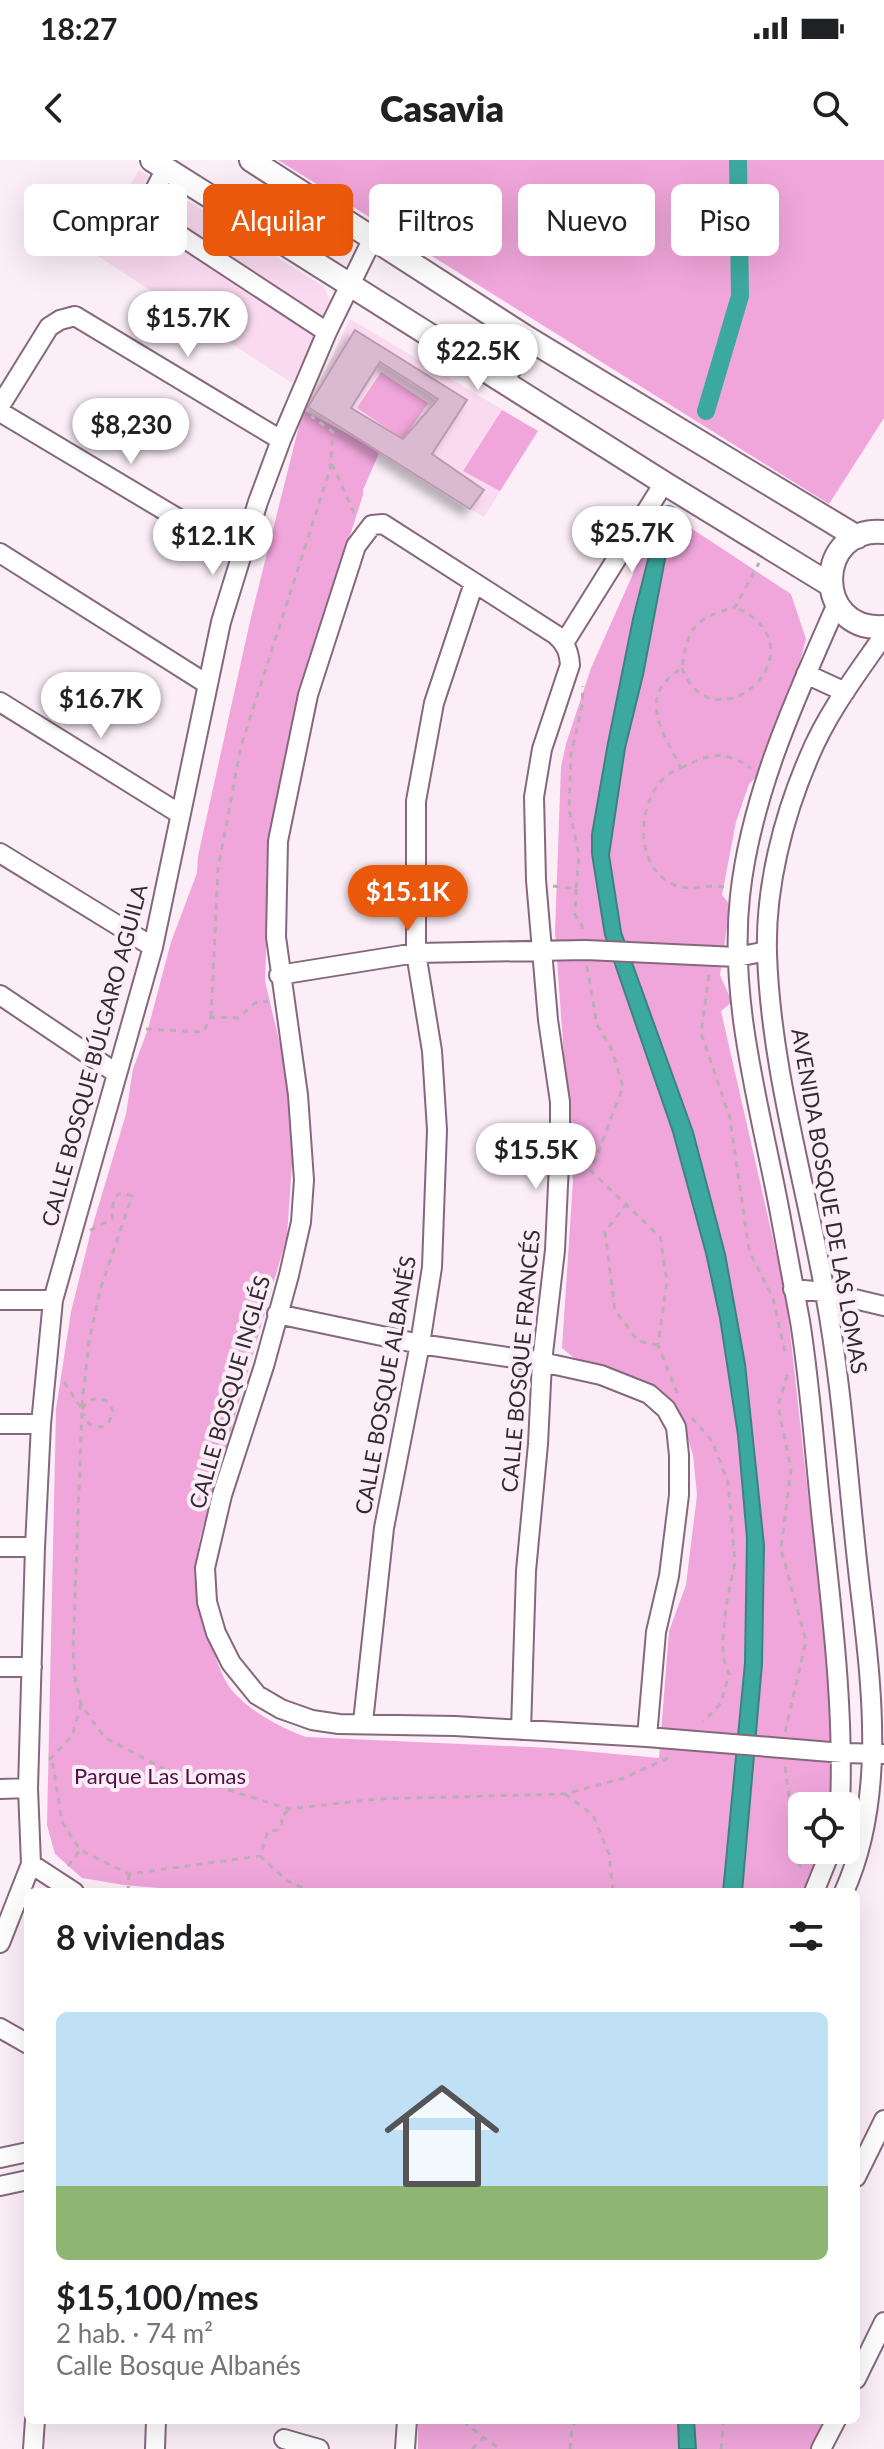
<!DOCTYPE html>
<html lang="es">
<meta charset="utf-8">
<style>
body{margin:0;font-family:Lato,sans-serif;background:#f2f2f2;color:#202124;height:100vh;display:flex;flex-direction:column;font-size:30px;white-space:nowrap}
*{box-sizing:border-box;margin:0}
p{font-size:26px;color:#757577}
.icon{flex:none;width:44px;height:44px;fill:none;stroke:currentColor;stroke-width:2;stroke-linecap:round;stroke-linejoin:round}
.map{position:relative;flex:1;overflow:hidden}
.side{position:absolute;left:24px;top:1728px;width:836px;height:536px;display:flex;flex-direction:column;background:#fff;border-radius:12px;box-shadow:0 8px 32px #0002}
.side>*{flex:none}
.banner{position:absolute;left:24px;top:24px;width:836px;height:72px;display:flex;gap:16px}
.buttons{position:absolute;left:788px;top:1632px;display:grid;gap:16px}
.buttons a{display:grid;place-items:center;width:72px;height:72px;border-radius:12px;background:#fff;box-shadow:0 8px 32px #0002;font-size:40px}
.price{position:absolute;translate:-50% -68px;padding:0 18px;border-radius:28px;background:#fff;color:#222;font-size:26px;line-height:52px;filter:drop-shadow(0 2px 4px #0008)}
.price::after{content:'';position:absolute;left:50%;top:48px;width:24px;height:18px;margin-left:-12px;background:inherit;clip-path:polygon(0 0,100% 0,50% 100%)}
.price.selected{background:#ea580c;color:#fff}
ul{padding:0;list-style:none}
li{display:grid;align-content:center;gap:16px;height:424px;padding:0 32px}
li span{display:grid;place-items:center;height:248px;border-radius:12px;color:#555}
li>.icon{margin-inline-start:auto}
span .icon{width:144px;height:144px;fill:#fffc;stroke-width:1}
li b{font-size:34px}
h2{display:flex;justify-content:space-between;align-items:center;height:96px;padding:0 32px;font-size:34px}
.tag{padding:0 28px;border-radius:12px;background:#fff;box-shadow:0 8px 32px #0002;font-size:28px;line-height:72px}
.tag.selected{background:#ea580c;color:#fff}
.status{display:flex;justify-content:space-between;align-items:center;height:56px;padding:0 40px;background:#fff;direction:ltr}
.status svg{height:22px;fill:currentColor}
header{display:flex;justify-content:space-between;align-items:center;height:104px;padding:0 32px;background:#fff;font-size:36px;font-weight:800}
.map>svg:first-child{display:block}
.built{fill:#fadaf0}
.green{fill:#f0a6db}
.water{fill:#3ca9a0;stroke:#3a837f;stroke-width:2}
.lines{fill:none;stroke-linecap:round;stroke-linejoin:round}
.canal{stroke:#3ca9a0;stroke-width:18}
.building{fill:#dabad0;stroke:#b99aaf;stroke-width:2;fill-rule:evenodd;filter:url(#shadow)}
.minor-casing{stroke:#85687c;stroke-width:22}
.major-casing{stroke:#85687c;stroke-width:26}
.path{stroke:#baaeb6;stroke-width:3;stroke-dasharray:6 6;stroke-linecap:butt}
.minor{stroke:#fff;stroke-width:18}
.major{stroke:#fff;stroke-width:22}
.labels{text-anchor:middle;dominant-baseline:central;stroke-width:8;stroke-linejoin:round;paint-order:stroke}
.street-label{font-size:22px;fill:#362a32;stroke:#fbeef7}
.park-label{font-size:22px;fill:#550c47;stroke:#fbeef7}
</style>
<div class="status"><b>18:27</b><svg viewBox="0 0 49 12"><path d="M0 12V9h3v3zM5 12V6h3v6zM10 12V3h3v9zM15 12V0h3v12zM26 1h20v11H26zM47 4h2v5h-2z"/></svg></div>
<header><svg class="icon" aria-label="back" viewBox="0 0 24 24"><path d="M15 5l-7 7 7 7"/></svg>Casavia<svg class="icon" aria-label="search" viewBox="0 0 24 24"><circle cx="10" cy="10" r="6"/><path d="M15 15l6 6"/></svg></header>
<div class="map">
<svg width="884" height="2289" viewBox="0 0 884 2289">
<defs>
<filter id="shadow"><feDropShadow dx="-7" dy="7" stdDeviation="4" flood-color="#0004"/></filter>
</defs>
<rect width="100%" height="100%" fill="#fbeef7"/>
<path class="built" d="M139 10 324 127 331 144 292 223 90 91Z
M350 159 538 271 484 357 303 250 319 224Z"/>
<path class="green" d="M278 0H884V258L829 344Z
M381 212 428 243 403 279 357 248Z
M303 250 380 291 363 330V335L314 487 270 679 265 821 292 935V1004L287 1076 200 1378C193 1419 196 1443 210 1481 214 1493 218 1505 223 1516 236 1545 278 1567 306 1577L550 1588 659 1598 669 1471 686 1425 697 1335 693 1295 683 1263 674 1244 656 1231 574 1198 562 1188 573 1021 555 772 561 607 566 584 591 508 662 349 791 434 806 479 788 545 759 614 749 624 736 662 722 735 730 745 720 815 732 842 721 851 786 1136 808 1334 831 1501 836 1626 831 1646H802V1690H820L802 1732H205L124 1725 82 1718 55 1694 47 1665 56 1249 71 1152 91 1071 126 954 133 909 148 869 171 782 197 713 198 696 251 457Z
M502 250 538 271 500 331 463 311Z
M418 2260H827L821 2289H418Z"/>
<path class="water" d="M659 356 672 362 643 515 625 588 609 695 621 772 693 972 725 1094 745 1204 764 1385 762 1504 742 1732H723L745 1503 747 1378 738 1275 720 1158 706 1093 673 972 605 775 592 694V674L608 583 633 459Z
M678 2260H694L696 2289H679Z"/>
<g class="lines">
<path class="canal" d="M706 251 740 136 738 0
M660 382 669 354"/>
</g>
<path class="building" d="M355 170 467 240 432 294 484 330 470 349 308 247ZM380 202 438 239 403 279 351 248Z"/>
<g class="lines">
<g class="minor-casing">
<path id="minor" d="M166 8 152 36 153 54 161 63 327 172
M0 246 49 167 60 160 75 156 281 280
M0 252 241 396
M0 393 207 524
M837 444C796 537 751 634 740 736 728 846 763 957 782 1064 788 1097 794 1129 800 1161 811 1230 815 1300 823 1370 833 1462 844 1553 840 1646
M564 483 664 323
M806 514 845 532
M0 542 180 654
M0 693 153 787
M279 815 416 793 586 790 737 797 767 791
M0 835 116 913
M793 1129 825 1132 884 1146
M0 1140H53
M277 1154 420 1184 542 1202 601 1215 649 1234 666 1249 676 1267 679 1295V1335L669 1416 656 1472 647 1577
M0 1264H41
M0 1387H35
M0 1507H32
M363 1562 384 1368 420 1184 432 1107 437 970 432 891 416 793V641L434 543 474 423
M521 1570 526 1411 538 1284 542 1202 555 1090 560 982V942L548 860 536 720 534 637 542 589 570 505C569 492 566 484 556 475L383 364 372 365 356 386 308 535 278 681 276 777 298 935 304 1020 301 1062 289 1115 264 1206 222 1335 205 1408 207 1442 216 1473 231 1503 257 1535 281 1549 312 1560 339 1564 455 1566 647 1577 843 1593 884 1594
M0 1629 28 1628
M74 1732 31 1704 28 1628 35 1387 41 1264 53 1140 153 787 221 462 258 342 281 280 327 172 372 80
M814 1732 831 1690
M844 1732C884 1643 873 1539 862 1444 849 1341 844 1236 825 1133 805 1020 771 910 767 794 765 728 783 657 809 597 827 553 857 514 884 475
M0 1783 31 1704
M0 1868 28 1884
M0 1998 28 1992
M856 2017 884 1960
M0 2026 28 2020
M856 2219 884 2162
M284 2279 319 2289
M33 2289 35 2260
M155 2289 156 2260
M405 2289 407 2260
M821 2289 836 2260"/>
</g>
<g class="major-casing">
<path id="major" d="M152 0 664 323 829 424
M251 0 529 179 857 377
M502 220 529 179
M884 372C815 365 812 472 884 467"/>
</g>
<path class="path" d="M332 304 355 355
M682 508C714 592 828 488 735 447
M681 608C709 594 723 589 751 608
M553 726 576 729 579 695 569 649 571 594 582 546 583 526
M724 727C706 724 693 732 675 725 634 709 636 644 665 617 669 613 675 611 681 608 662 570 636 536 682 508 687 469 694 458 735 447L759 403
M576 729 575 755 582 766 584 774
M587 806 597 865 612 890 623 927 591 1011 660 1077 667 1121 658 1185 678 1235
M709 815 701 873 730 958 749 1091 773 1138 786 1197
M211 857 218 709 241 586 330 309 333 272 311 256
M146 869 203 872 211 857 238 858 255 843 268 841
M627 1043 605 1072 615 1150 638 1181 658 1185
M64 1222 82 1249 73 1490 75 1518 81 1544 104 1577 166 1610 289 1649 377 1639 565 1634 624 1618 670 1597
M82 1246 89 1181 101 1127 132 1036C109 1027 114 1046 112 1059L89 1071
M82 1249C90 1238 96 1236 109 1242L113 1252 109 1262 102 1267 89 1264 84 1254
M692 1258 712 1281 728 1322 735 1402 726 1446 723 1479V1497L729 1514 721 1543 703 1562
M81 1544 72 1576 48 1601 53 1605 62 1662 80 1690 129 1714 260 1696
M785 1572 806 1481 781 1389 791 1309 778 1246 788 1213
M785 1607 799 1705 803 1708
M565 1634 593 1655 609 1694 613 1732
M288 1651 281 1656 282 1663 279 1670 268 1671 260 1696 286 1720 312 1732
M68 1706 80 1690
M128 1732 129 1714
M466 2260 467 2265 500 2289
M472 2289 483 2278
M570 2289 572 2267 577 2260
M721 2289 724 2260"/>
<use href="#minor" class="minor"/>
<use href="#major" class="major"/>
</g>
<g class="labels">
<g class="street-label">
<text transform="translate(94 895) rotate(-75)">CALLE BOSQUE BÚLGARO AGUILA</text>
<text transform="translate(830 1041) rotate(80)">AVENIDA BOSQUE DE LAS LOMAS</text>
<text transform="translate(520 1201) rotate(-85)">CALLE BOSQUE FRANCÉS</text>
<text transform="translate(385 1225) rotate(-80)">CALLE BOSQUE ALBANÉS</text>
<text transform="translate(229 1232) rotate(-74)">CALLE BOSQUE INGLÉS</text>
</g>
<g class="park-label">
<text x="160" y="1615">Parque Las Lomas</text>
</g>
</g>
</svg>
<div class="buttons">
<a><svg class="icon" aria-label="locate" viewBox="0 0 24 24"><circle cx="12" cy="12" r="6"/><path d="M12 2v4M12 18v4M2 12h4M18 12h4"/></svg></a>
</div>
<b class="price" style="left:188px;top:199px">$15.7K</b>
<b class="price" style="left:478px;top:232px">$22.5K</b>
<b class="price" style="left:131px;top:306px">$8,230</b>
<b class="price" style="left:632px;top:414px">$25.7K</b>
<b class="price" style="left:213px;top:417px">$12.1K</b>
<b class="price" style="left:101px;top:580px">$16.7K</b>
<b class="price selected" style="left:408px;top:773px">$15.1K</b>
<b class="price" style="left:536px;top:1031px">$15.5K</b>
<div class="banner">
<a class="tag">Comprar</a>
<a class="tag selected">Alquilar</a>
<a class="tag">Filtros</a>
<a class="tag">Nuevo</a>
<a class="tag">Piso</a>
</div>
<section class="side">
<h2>8 viviendas<svg class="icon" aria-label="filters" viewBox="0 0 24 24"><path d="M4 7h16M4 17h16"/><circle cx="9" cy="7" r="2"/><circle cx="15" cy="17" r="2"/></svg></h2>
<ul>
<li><span style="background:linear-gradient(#bfe0f5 70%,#8fb573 0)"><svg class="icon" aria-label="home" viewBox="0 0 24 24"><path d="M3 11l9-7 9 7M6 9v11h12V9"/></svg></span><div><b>$15,100/mes</b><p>2 hab. · 74 m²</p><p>Calle Bosque Albanés</p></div></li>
</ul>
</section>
</div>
